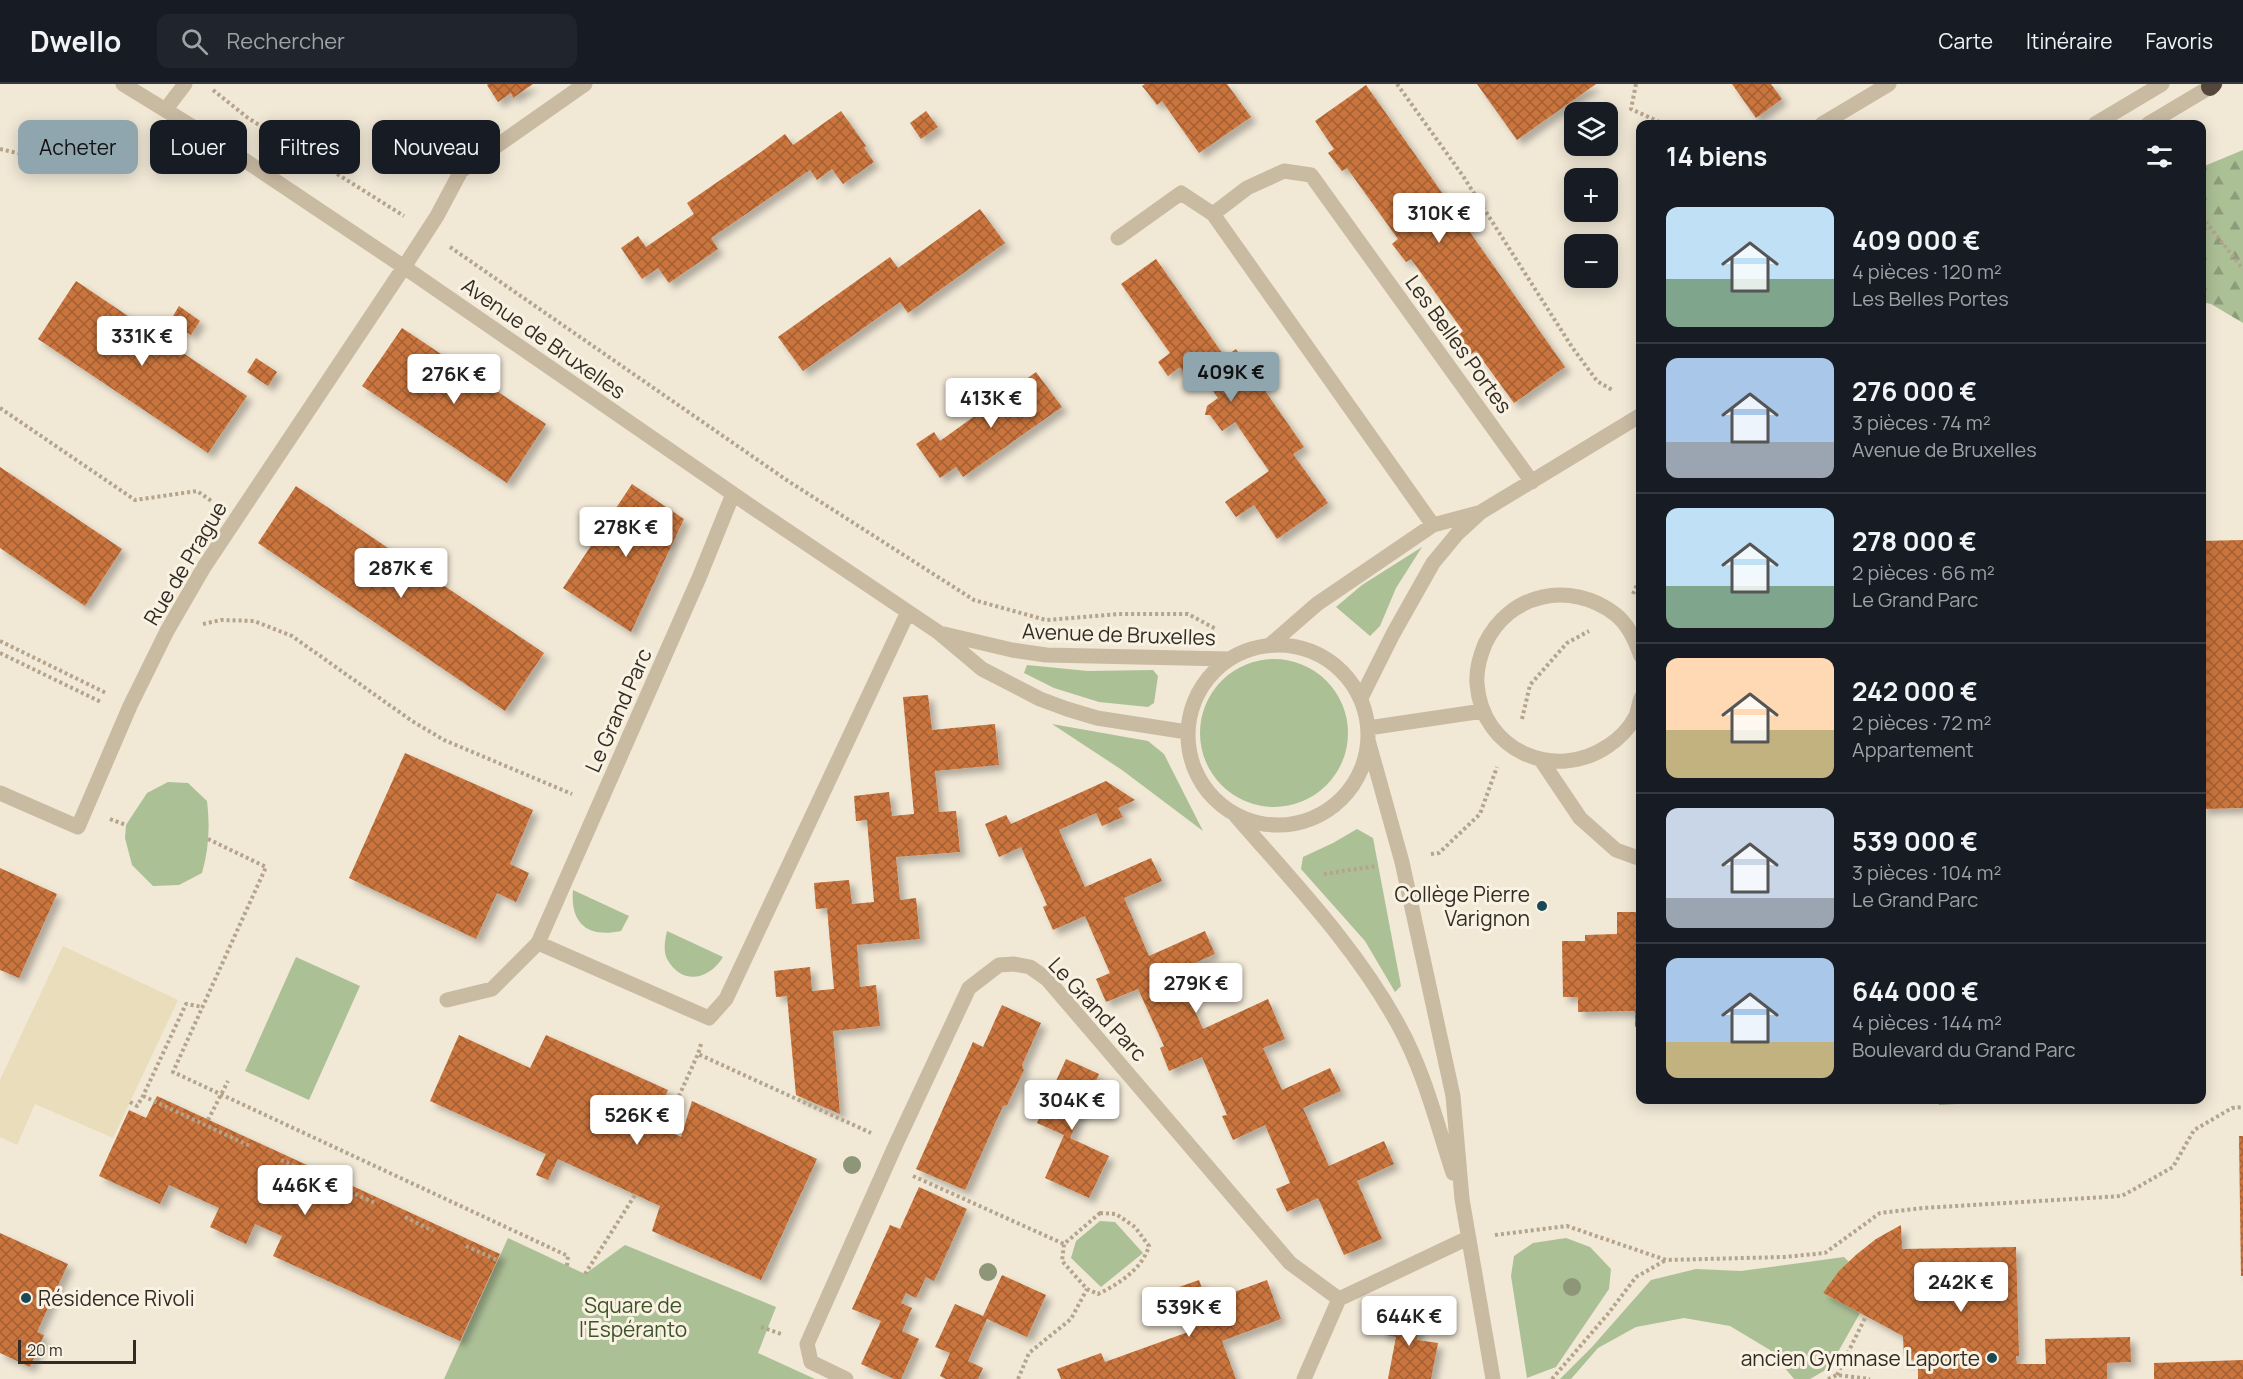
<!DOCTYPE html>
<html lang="fr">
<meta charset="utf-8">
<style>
body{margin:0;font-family:Manrope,sans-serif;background:#20242c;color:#f1f3f6;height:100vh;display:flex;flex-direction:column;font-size:22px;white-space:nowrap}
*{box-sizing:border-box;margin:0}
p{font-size:20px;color:#9ea1a6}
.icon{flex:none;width:33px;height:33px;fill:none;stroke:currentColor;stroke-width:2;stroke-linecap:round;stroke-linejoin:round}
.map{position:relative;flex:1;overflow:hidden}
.details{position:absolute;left:1636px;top:36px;width:570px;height:984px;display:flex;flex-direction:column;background:#171b24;border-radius:12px;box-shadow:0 3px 15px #0003}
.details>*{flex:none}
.banner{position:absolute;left:18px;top:36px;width:570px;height:54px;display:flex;gap:12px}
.buttons{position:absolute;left:1564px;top:18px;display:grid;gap:12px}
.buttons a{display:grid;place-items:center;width:54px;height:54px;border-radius:12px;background:#171b24;box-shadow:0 3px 15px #0003;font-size:30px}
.scale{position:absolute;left:18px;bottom:15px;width:118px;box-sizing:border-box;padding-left:6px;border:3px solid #332c25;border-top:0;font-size:16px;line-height:21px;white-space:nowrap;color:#332c25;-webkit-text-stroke:4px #f9f2e2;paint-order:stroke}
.price{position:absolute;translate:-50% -51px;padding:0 14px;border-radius:6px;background:#fff;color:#222;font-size:20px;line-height:39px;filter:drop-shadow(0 2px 3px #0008)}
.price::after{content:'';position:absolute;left:50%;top:36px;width:18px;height:14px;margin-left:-9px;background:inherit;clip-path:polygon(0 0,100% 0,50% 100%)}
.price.selected{background:#90a6ae;color:#111}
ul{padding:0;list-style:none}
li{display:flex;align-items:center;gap:18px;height:150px;padding:0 30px}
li+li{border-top:2px solid #363941}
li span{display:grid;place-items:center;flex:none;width:168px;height:120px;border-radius:12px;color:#555}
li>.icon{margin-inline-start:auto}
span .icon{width:72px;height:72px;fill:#fffc;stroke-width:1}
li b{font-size:26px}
h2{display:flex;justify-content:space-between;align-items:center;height:72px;padding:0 30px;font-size:26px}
.tag{padding:0 21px;border-radius:12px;background:#171b24;box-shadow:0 3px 15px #0003;font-size:21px;line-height:54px}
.tag.selected{background:#90a6ae;color:#111}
header{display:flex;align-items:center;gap:36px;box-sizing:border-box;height:84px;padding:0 30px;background:#171b24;border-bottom:2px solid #363941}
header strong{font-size:28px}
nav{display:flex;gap:33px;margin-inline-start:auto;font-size:21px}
.search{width:420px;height:54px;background:#20242c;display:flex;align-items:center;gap:15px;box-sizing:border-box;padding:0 21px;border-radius:12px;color:#9ea1a6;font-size:22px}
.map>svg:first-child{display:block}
.green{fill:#acc096}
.forest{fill:url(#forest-firs)}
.plaza{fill:#eaddbc}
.building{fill:url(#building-cross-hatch);filter:url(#shadow)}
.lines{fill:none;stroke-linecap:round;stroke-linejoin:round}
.path{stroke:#b5a48c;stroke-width:4;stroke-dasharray:3 3;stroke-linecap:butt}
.minor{stroke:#c9baa2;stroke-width:15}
.highway{stroke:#55473b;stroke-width:18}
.tree{fill:#8d9676}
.poi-dot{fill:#1a4855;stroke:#f9f2e2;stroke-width:2}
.labels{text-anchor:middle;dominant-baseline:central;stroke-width:6;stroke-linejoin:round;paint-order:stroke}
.street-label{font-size:21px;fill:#332c25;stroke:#f9f2e2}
.poi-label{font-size:21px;fill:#332c25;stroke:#f9f2e2;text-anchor:end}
.park-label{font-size:21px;fill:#3c5228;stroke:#f9f2e2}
</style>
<header>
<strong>Dwello</strong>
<div class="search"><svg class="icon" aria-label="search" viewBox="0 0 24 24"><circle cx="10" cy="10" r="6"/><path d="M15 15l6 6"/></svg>Rechercher</div>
<nav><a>Carte</a><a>Itinéraire</a><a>Favoris</a></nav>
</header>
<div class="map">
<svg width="2243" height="1295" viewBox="0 0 2243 1295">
<defs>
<pattern id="forest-firs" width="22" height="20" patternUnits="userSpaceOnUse" patternTransform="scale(1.5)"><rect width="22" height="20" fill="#acc096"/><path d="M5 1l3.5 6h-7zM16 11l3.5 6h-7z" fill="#8d9c7a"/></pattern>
<pattern id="building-cross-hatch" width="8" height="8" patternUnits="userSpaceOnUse" patternTransform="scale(1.5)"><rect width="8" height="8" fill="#c9743c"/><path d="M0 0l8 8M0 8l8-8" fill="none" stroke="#a45f32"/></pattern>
<filter id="shadow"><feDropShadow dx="5.5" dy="5.5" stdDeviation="3" flood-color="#0004"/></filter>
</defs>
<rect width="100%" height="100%" fill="#f1e8d6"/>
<path class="green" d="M1422 463 1396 504 1380 542 1370 552 1336 523 1362 501Z
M1200 649a74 74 0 1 1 148 0a74 74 0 1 1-148 0Z
M1027 581 1088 587 1153 586 1158 592 1154 619 1148 623 1099 618 1054 604 1024 589Z
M1052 640 1148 657 1164 670 1203 747 1122 686Z
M168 698 188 699 207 717C210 742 209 765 202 789L179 801 153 802 132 781 125 754 126 741 147 709Z
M1357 745 1373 754 1401 902 1395 908 1365 857 1301 785 1303 773 1333 759Z
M573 806 629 832 621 847C588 854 570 840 573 806Z
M667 847 723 873C709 896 682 902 667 875 663 866 665 856 667 847Z
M296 873 360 902 309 1016 245 987Z
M1938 1016H2026L1939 1021Z
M1100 1137 1115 1138 1143 1169 1101 1203 1071 1174 1076 1157Z
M508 1154 585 1190 625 1161 776 1223 758 1269 815 1295H444Z
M1566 1154 1590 1163 1611 1185 1609 1205 1556 1283 1527 1294 1511 1192 1514 1172 1533 1159Z
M1844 1173 1849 1178 1823 1209 1860 1229 1829 1284 1810 1295H1794L1770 1266 1730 1242 1684 1234 1636 1243 1598 1264 1571 1295H1560L1592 1263 1651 1196 1696 1185 1741 1187Z"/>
<path class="forest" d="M2243 66V239L2211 220 2202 218V83Z"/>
<path class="plaza" d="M63 862 178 916 113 1054 35 1020 17 1061 0 1053V996Z"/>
<path class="building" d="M488 0H533L513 14 511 9 498 18 487 1Z
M1145 0H1227L1251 33 1199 69 1162 17 1157 21 1147 8 1142 2Z
M1477 0H1596L1517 56Z
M1732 0H1771L1782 15 1756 34Z
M1366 1 1565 283 1514 319 1476 267 1471 270 1462 257 1461 258 1457 252 1463 247 1411 175 1406 178 1392 160 1398 155 1347 84 1342 87 1328 69 1334 65 1315 37Z
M841 27 866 62 864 64 874 78 843 100 832 85 817 96 810 86 711 154 718 165 669 199 658 184 642 195 621 164 638 152 646 163 694 130 687 119 761 68 785 50 793 61Z
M926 27 938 43 921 55 910 39Z
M980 125 1005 159 908 229 900 218 803 287 778 253 890 173 898 184Z
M1156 175 1225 273 1236 265 1304 363 1293 370 1328 419 1277 455 1254 421 1236 433 1225 418 1269 387 1235 338 1222 347 1210 331H1205L1207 322 1218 314 1200 289 1190 297 1180 283 1168 292 1158 278 1170 269 1121 200Z
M76 197 247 312 208 369 38 255Z
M179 222 200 237 191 251 170 237Z
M402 244 546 340 507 399 362 302Z
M256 274 277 288 268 302 247 288Z
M1036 288 1062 323 963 393 956 383 940 394 916 360 934 348 940 357Z
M0 383 122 465 85 522 0 464Z
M632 400 684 435 631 548 563 504Z
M296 402 544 569 505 627 258 459Z
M2243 456V724L2202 725V457Z
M928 611 932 646 995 640 999 681 935 687 939 728 956 727 960 768 896 773 900 816 916 814 920 855 857 861 860 903 876 901 880 942 833 947 840 1030 796 1011 787 912 776 913 774 887 810 883 812 907 834 905 827 824 816 825 814 799 849 796 852 820 874 818 867 736 856 737 854 712 889 708 892 732 914 730 903 613Z
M405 669 533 726 510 780 529 789 523 803 516 818 497 809 476 855 349 794Z
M1106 697 1135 716 1118 724 1123 733 1102 742 1096 729 1059 746 1085 803 1151 774 1162 797 1124 814 1149 872 1205 847 1215 870 1177 887 1203 945 1268 915 1285 955 1263 964 1282 1006 1330 984 1341 1007 1303 1024 1329 1082 1384 1057 1394 1080 1357 1097 1382 1155 1344 1171 1318 1114 1287 1128 1276 1105 1290 1099 1265 1041 1233 1056 1222 1032 1227 1031 1202 973 1169 987 1160 964 1164 962 1138 905 1106 918 1096 895 1110 889 1085 832 1053 846 1043 823 1047 821 1021 763 999 773 985 740 1006 731 1011 740Z
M0 784 57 810 19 894 0 886Z
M1617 828H1641V942L1635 943V927L1578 928V913H1563L1562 857H1585V851L1617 850Z
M1002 921 1041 939 1022 981 1024 986 1007 1021 1003 1022 965 1106 916 1085 973 958 983 963Z
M459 951 530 984 546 951 668 1006 653 1040 681 1053 692 1017 817 1075 761 1196 652 1147 660 1122 558 1075 548 1096 536 1091 546 1070 430 1017Z
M1066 975 1099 990 1070 1054 1109 1072 1089 1114 1045 1094 1064 1051 1037 1039Z
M157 1012 500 1170 460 1257 273 1172 282 1152 255 1140 246 1160 210 1143 219 1124 169 1101 160 1120 99 1092 129 1026 146 1034Z
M2239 1052H2243V1192H2241Z
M919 1103 967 1125 934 1197 926 1193 916 1214 906 1209 901 1219 912 1224 902 1247 919 1255 901 1295H894L861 1280 881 1237 852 1225 890 1141 900 1145Z
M1901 1141 1902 1165 2016 1163 2019 1272H2016L2017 1280H2046L2045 1255 2130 1253 2131 1278 2107 1279V1295H1918V1284H1921V1275L1904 1276 1903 1252 1823 1209 1839 1187 1857 1170 1876 1155Z
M0 1149 68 1180 37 1248 44 1251 30 1283 0 1269Z
M1002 1191 1046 1211 1027 1253 987 1235 968 1277 983 1284 978 1295H946L940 1292 950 1269 935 1263 955 1220 983 1232Z
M1199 1196 1207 1218 1267 1196 1281 1235 1222 1257 1236 1295H1061L1057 1285 1101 1269 1105 1278 1191 1247 1184 1229 1174 1232 1165 1208Z
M1385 1225 1421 1231 1417 1256 1438 1259 1431 1295H1388L1396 1253 1381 1250Z
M2243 1276V1295H2154V1279Z"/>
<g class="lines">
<path class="path" d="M1397 0 1463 92 1572 263 1597 297 1614 307
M1636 0 1631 25 1664 40
M213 6 248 34 404 132
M0 65 98 88
M2202 133 2243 185
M450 163 788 397 974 516 1046 536 1118 530H1188L1216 545
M0 324 135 416 197 407 213 418
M1633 510 1641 491
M203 540 221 536 254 537 292 552 412 637 444 656 572 710
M0 557 106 609
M0 569 101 618
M1522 635 1530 601 1567 559 1589 547
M110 735 126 741
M208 755 266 783 173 988 568 1172 567 1182
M1431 770 1439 769 1480 730 1497 683
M1324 790 1376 782
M701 960 698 970 871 1049
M143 1012 250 1062
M130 1018 137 1022 143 1012 186 920 203 923
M208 1036 228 997
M664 1045 698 970
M281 1076 311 1089
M913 1092 1064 1160
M344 1105 375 1119
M1100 1129 1116 1130 1135 1143 1149 1162C1142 1185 1119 1200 1098 1210L1087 1205 1062 1177 1064 1160Z
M405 1133 433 1147
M1495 1151 1567 1142 1666 1176 1784 1173 1825 1169 1880 1129 1923 1124 2122 1112 2173 1083 2194 1046 2232 1024 2243 1023
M466 1162 497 1176
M585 1190 635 1111
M761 1243 781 1250
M1837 1291 1866 1232
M1018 1295 1029 1269 1071 1235 1087 1205
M1552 1295 1607 1231 1636 1193 1666 1176
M1828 1295 1837 1291 1870 1295"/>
<path class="minor" d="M123 0 219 59 404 183 752 423 938 548 982 585 1040 615 1067 625 1097 634 1187 648
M166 25 185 0
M1822 40 1889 0
M2095 40 2162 0
M2148 40 2215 0
M1213 130 1247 104 1284 87 1311 91 1532 398
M1118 154 1181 109 1213 130 1433 441
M733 410 699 494 538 859 709 934 726 915 908 528
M944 550 1012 566 1046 571 1228 575
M1271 560 1317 520 1433 441 1478 429
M1188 651a90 90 0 1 1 180 0a90 90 0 1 1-180 0Z
M1641 572C1635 556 1628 540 1615 530 1570 496 1509 509 1485 560 1480 572 1476 587 1477 600 1482 667 1555 698 1608 662 1619 655 1630 643 1636 632 1638 626 1639 620 1641 614
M1361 614 1393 550 1433 479 1457 450 1481 428 1641 331
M1368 644 1483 627
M1368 656 1402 778 1453 1012 1462 1115 1493 1295
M1541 676 1580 734 1616 766 1641 775
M0 709 78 743 130 622 167 547 204 483 404 183 437 132 461 87 585 0
M1236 732C1294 799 1357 864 1399 942 1424 987 1437 1040 1453 1089
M447 916 492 905 538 859
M846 1295 811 1278 807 1260 896 1060 969 904 999 881 1014 880 1030 883 1047 895 1290 1179 1339 1215
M1304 1295 1339 1215 1468 1154"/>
<path class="highway" d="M2210 3 2213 0"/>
</g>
<g class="tree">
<circle cx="852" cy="1081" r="9"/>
<circle cx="988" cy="1188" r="9"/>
<circle cx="1572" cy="1203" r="9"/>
</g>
<g class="poi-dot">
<circle cx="1542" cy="822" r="6"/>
<circle cx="26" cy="1214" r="6"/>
<circle cx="1992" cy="1274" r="6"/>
</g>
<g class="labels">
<g class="street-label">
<text transform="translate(544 254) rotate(35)">Avenue de Bruxelles</text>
<text transform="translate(1459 260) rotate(54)">Les Belles Portes</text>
<text transform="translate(185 479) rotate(-59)">Rue de Prague</text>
<text transform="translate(1119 550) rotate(2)">Avenue de Bruxelles</text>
<text transform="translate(618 626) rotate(-66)">Le Grand Parc</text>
<text transform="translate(1098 925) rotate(47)">Le Grand Parc</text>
</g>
<g class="poi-label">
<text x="1530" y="810">Collège Pierre<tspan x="1530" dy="24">Varignon</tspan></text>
<text x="38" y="1214" text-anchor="start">Résidence Rivoli</text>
<text x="1980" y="1274">ancien Gymnase Laporte</text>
</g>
<g class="park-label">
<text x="633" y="1221">Square de<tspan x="633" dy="24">l'Espéranto</tspan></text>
</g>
</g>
</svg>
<div class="buttons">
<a><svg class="icon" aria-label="layers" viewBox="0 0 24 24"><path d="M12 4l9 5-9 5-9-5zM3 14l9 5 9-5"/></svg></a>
<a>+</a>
<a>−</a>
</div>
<div class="scale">20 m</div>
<b class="price" style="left:1439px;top:160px">310K €</b>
<b class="price" style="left:142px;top:283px">331K €</b>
<b class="price selected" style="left:1231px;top:319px">409K €</b>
<b class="price" style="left:454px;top:321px">276K €</b>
<b class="price" style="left:991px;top:345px">413K €</b>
<b class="price" style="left:626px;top:474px">278K €</b>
<b class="price" style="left:401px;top:515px">287K €</b>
<b class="price" style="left:1196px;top:930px">279K €</b>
<b class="price" style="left:1072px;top:1047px">304K €</b>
<b class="price" style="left:637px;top:1062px">526K €</b>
<b class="price" style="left:305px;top:1132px">446K €</b>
<b class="price" style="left:1961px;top:1229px">242K €</b>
<b class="price" style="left:1189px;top:1254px">539K €</b>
<b class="price" style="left:1409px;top:1263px">644K €</b>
<div class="banner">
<a class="tag selected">Acheter</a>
<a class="tag">Louer</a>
<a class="tag">Filtres</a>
<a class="tag">Nouveau</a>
</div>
<section class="details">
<h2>14 biens<svg class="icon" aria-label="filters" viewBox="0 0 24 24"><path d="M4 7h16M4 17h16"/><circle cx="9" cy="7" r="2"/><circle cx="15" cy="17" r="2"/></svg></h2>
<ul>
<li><span style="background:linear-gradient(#bfe0f5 60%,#7fa58c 0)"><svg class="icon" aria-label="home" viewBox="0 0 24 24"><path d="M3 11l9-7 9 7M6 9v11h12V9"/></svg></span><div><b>409 000 €</b><p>4 pièces · 120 m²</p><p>Les Belles Portes</p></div></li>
<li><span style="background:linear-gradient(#a9c7e8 70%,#9aa5b1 0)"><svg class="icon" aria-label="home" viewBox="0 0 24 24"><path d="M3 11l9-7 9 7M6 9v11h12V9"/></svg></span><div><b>276 000 €</b><p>3 pièces · 74 m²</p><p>Avenue de Bruxelles</p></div></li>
<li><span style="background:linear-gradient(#bfe0f5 65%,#7fa58c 0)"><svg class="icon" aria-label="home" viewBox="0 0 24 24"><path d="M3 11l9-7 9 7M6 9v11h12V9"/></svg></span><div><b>278 000 €</b><p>2 pièces · 66 m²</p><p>Le Grand Parc</p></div></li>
<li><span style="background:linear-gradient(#ffd9b3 60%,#c2b280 0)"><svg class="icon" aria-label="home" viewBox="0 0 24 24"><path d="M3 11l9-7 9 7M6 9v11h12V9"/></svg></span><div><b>242 000 €</b><p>2 pièces · 72 m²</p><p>Appartement</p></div></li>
<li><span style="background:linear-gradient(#c9d6e8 75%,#9aa5b1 0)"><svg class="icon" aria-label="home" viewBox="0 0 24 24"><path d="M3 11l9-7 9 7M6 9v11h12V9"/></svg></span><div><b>539 000 €</b><p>3 pièces · 104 m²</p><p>Le Grand Parc</p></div></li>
<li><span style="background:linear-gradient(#a9c7e8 70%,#c2b280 0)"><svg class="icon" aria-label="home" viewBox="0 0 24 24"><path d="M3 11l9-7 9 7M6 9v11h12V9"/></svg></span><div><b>644 000 €</b><p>4 pièces · 144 m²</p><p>Boulevard du Grand Parc</p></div></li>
</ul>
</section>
</div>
